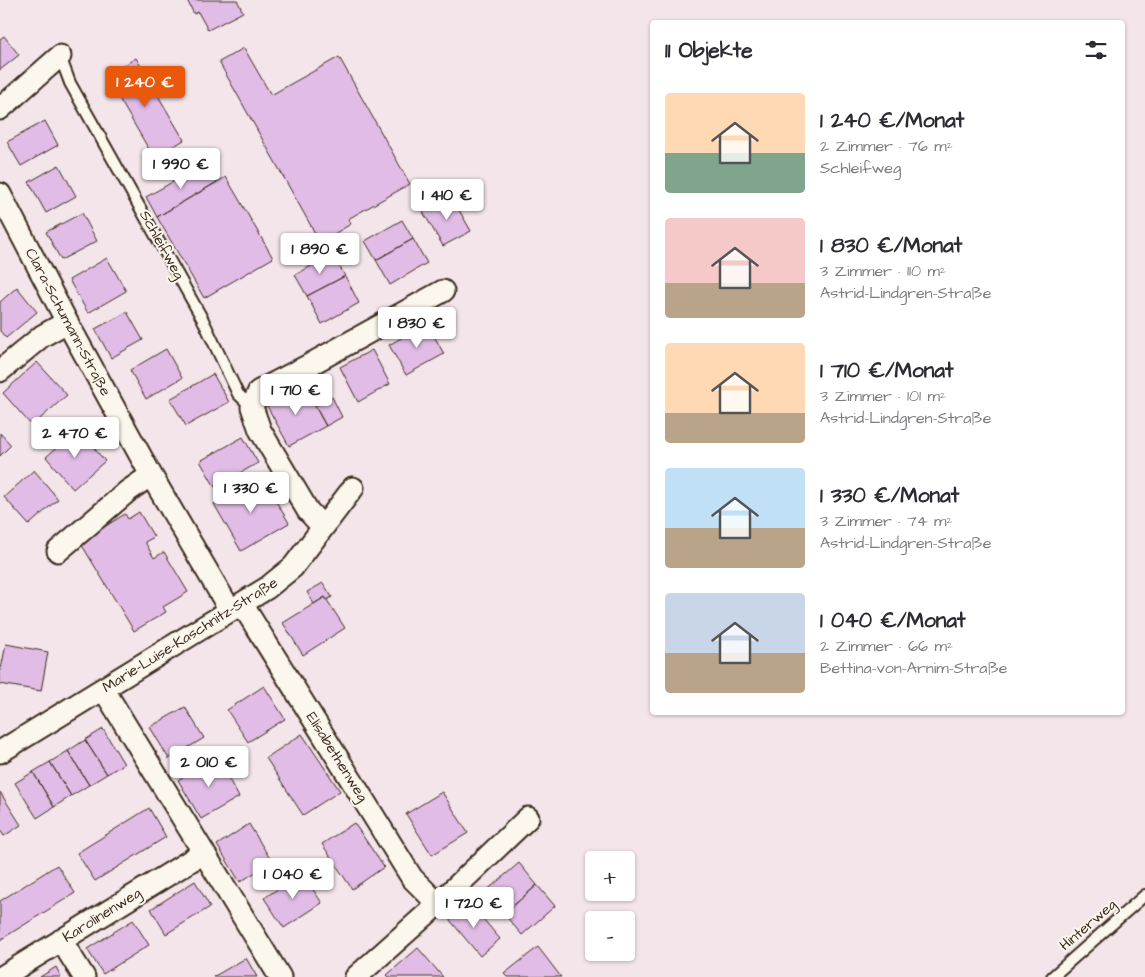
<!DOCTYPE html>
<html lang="de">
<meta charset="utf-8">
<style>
body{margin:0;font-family:"Architects Daughter",sans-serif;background:#f2f2f3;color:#2b2b33;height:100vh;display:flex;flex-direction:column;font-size:19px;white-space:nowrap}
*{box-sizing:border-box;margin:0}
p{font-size:16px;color:#7c7c81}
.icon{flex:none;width:28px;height:28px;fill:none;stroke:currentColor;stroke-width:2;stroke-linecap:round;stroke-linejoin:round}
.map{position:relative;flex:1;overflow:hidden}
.drawer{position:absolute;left:650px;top:20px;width:475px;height:695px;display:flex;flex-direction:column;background:#fff;border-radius:5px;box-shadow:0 1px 4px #0004}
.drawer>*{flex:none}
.controls{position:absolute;left:585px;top:851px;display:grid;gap:10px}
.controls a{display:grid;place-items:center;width:50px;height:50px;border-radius:5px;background:#fff;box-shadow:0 1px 4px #0004;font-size:25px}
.price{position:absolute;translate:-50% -42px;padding:0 11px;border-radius:5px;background:#fff;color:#222;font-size:16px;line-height:32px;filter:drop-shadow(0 1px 2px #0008)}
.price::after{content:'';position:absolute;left:50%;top:30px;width:15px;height:11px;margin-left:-8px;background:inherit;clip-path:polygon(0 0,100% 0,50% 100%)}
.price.on{background:#ea580c;color:#fff}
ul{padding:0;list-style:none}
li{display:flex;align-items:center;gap:15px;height:125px;padding:0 15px}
li span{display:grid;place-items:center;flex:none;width:140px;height:100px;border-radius:5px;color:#555}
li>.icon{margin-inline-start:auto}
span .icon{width:60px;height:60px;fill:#fffc;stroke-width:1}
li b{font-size:21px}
h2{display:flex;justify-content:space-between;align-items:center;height:60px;padding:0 15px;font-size:21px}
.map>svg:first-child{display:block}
.building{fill:#e1bce6;stroke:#3b2a1e}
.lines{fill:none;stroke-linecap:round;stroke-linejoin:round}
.lane-casing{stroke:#3b2a1e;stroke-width:14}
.street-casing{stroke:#3b2a1e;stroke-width:25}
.lane{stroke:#fbf7ec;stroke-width:10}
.street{stroke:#fbf7ec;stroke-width:21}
.labels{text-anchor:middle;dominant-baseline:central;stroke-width:4;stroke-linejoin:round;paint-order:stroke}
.street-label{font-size:15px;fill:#3b2a1e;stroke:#fbf7ec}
</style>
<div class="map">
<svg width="1145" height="977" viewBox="0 0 1145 977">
<rect width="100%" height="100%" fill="#f3e5ea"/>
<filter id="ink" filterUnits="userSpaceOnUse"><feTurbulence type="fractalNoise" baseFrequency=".02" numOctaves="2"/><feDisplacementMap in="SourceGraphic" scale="10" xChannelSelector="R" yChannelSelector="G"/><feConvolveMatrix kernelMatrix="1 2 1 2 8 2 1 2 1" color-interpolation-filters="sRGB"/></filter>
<g filter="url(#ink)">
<path class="building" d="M187 0H237L243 12 208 30 198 12 194 14Z
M4 36 19 55 0 70V39Z
M244 48 271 95 339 57 410 184 348 219 351 224 320 242 219 62Z
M136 58 184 140 154 158 106 76Z
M45 121 58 145 21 166 7 142Z
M206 163 217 182 157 217 146 197Z
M59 165 76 196 46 213 29 182Z
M226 177 273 258 204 298 157 217Z
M451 196 471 231 443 246 423 212Z
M82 213 97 241 61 260 46 232Z
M402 220 413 239 376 260 365 241Z
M413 239 427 263 390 285 376 260Z
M333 254 345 276 307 296 295 275Z
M107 258 126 291 88 313 69 280Z
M345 276 359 303 322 324 307 296Z
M17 287 37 312 6 338 0 331V302Z
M127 312 143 340 111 358 95 329Z
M427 323 444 354 406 375 389 345Z
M166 349 182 378 146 399 130 370Z
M372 350 390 384 358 402 340 367Z
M37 362 67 395 32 426 3 393Z
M213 374 229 402 186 426 170 399Z
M304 386 326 426 289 446 267 406Z
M332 397 342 417 326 426 315 406Z
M78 429 105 461 73 489 46 457Z
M0 433 11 445 0 456Z
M243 437 258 463 215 487 200 461Z
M34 470 58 499 29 525 4 497Z
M261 476 289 523 241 551 214 504Z
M139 512 154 537 145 542 154 558 164 552 188 592 163 607 166 612 134 631 80 542 125 514 128 519Z
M323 583 332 597 327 600 325 597 314 604 307 592Z
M325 597 345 628 303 655 283 623Z
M6 644 48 652 41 691 0 684V674Z
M264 686 285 719 248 742 227 710Z
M185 707 204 738 169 759 150 727Z
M103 729 124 764 107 774 85 740Z
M302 734 340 791 303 815 266 758Z
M85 740 107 774 89 785 68 751Z
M68 751 89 785 71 796 50 762Z
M216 757 239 797 201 819 178 780Z
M50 762 71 796 54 807 33 772Z
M33 772 54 807 37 818 15 783Z
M0 792 21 825 4 836 0 830Z
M442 792 468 833 432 855 406 814Z
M149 808 166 837 95 881 77 853Z
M354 823 384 867 352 889 322 844Z
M249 824 272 862 240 882 217 845Z
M519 863 537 885 504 914 485 892Z
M57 865 75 893 0 940V901Z
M302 873 322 903 284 928 264 898Z
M195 881 210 907 166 934 151 909Z
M537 885 555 906 522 935 504 914Z
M469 902 500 939 480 956 449 919Z
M133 920 149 945 103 974 87 949Z
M538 947 561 977H507L504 974Z
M418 948 443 977H389L387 975Z
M246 958 257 977H213Z
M56 967 61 977H40Z"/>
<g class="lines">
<g class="lane-casing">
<path id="lane" d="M60 56 70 83 203 320 238 394 252 407
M1052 977 1145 895"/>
</g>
<g class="street-casing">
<path id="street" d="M0 109 60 56
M0 194 67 322 151 475 230 610
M0 371 42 336 67 322
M323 527 308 511 260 430 252 407 259 391 311 364 443 291
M58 551 128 491 151 475
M242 604 412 878 438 904
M104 690 280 977
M0 752 267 588 293 567 353 488
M61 940 84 977
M2 977 203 853
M356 977 438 904 528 818"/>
</g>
<use href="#lane" class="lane"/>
<use href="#street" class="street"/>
</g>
</g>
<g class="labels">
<g class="street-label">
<text transform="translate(162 245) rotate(61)">Schleifweg</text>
<text transform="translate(68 322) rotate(62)">Clara-Schumann-Straße</text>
<text transform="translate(190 635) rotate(-32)">Marie-Luise-Kaschnitz-Straße</text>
<text transform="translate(337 757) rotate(58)">Elisabethenweg</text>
<text transform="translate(102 915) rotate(-32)">Karolinenweg</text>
<text transform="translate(1088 925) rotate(-41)">Hinterweg</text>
</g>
</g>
</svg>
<div class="controls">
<a>+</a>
<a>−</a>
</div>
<b class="price on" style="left:145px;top:108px">1 240 €</b>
<b class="price" style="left:181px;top:190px">1 990 €</b>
<b class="price" style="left:447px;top:221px">1 410 €</b>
<b class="price" style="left:320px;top:275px">1 890 €</b>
<b class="price" style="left:417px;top:349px">1 830 €</b>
<b class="price" style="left:296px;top:416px">1 710 €</b>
<b class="price" style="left:75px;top:459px">2 470 €</b>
<b class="price" style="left:251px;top:514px">1 330 €</b>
<b class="price" style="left:209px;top:788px">2 010 €</b>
<b class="price" style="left:293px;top:900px">1 040 €</b>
<b class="price" style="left:474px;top:929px">1 720 €</b>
<section class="drawer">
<h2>11 Objekte<svg class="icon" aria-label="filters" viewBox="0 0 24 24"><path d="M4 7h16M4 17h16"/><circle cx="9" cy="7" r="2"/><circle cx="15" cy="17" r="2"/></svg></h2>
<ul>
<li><span style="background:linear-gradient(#ffd9b3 60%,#7fa58c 0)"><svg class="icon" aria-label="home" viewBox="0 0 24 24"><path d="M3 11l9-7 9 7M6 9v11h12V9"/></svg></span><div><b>1 240 €/Monat</b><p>2 Zimmer · 76 m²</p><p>Schleifweg</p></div></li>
<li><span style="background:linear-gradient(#f6c9c9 65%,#b9a48a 0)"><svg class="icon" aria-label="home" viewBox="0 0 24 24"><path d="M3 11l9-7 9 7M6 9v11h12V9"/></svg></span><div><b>1 830 €/Monat</b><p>3 Zimmer · 110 m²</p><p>Astrid-Lindgren-Straße</p></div></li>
<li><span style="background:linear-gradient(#ffd9b3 70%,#b9a48a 0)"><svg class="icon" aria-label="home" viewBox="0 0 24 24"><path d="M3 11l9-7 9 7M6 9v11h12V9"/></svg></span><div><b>1 710 €/Monat</b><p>3 Zimmer · 101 m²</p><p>Astrid-Lindgren-Straße</p></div></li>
<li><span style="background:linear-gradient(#bfe0f5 60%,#b9a48a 0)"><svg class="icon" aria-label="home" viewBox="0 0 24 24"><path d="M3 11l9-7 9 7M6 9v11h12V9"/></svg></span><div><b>1 330 €/Monat</b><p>3 Zimmer · 74 m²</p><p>Astrid-Lindgren-Straße</p></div></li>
<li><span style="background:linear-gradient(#c9d6e8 60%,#b9a48a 0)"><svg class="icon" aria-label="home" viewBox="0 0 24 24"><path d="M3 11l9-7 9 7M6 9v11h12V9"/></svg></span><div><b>1 040 €/Monat</b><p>2 Zimmer · 66 m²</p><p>Bettina-von-Arnim-Straße</p></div></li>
</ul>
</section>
</div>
